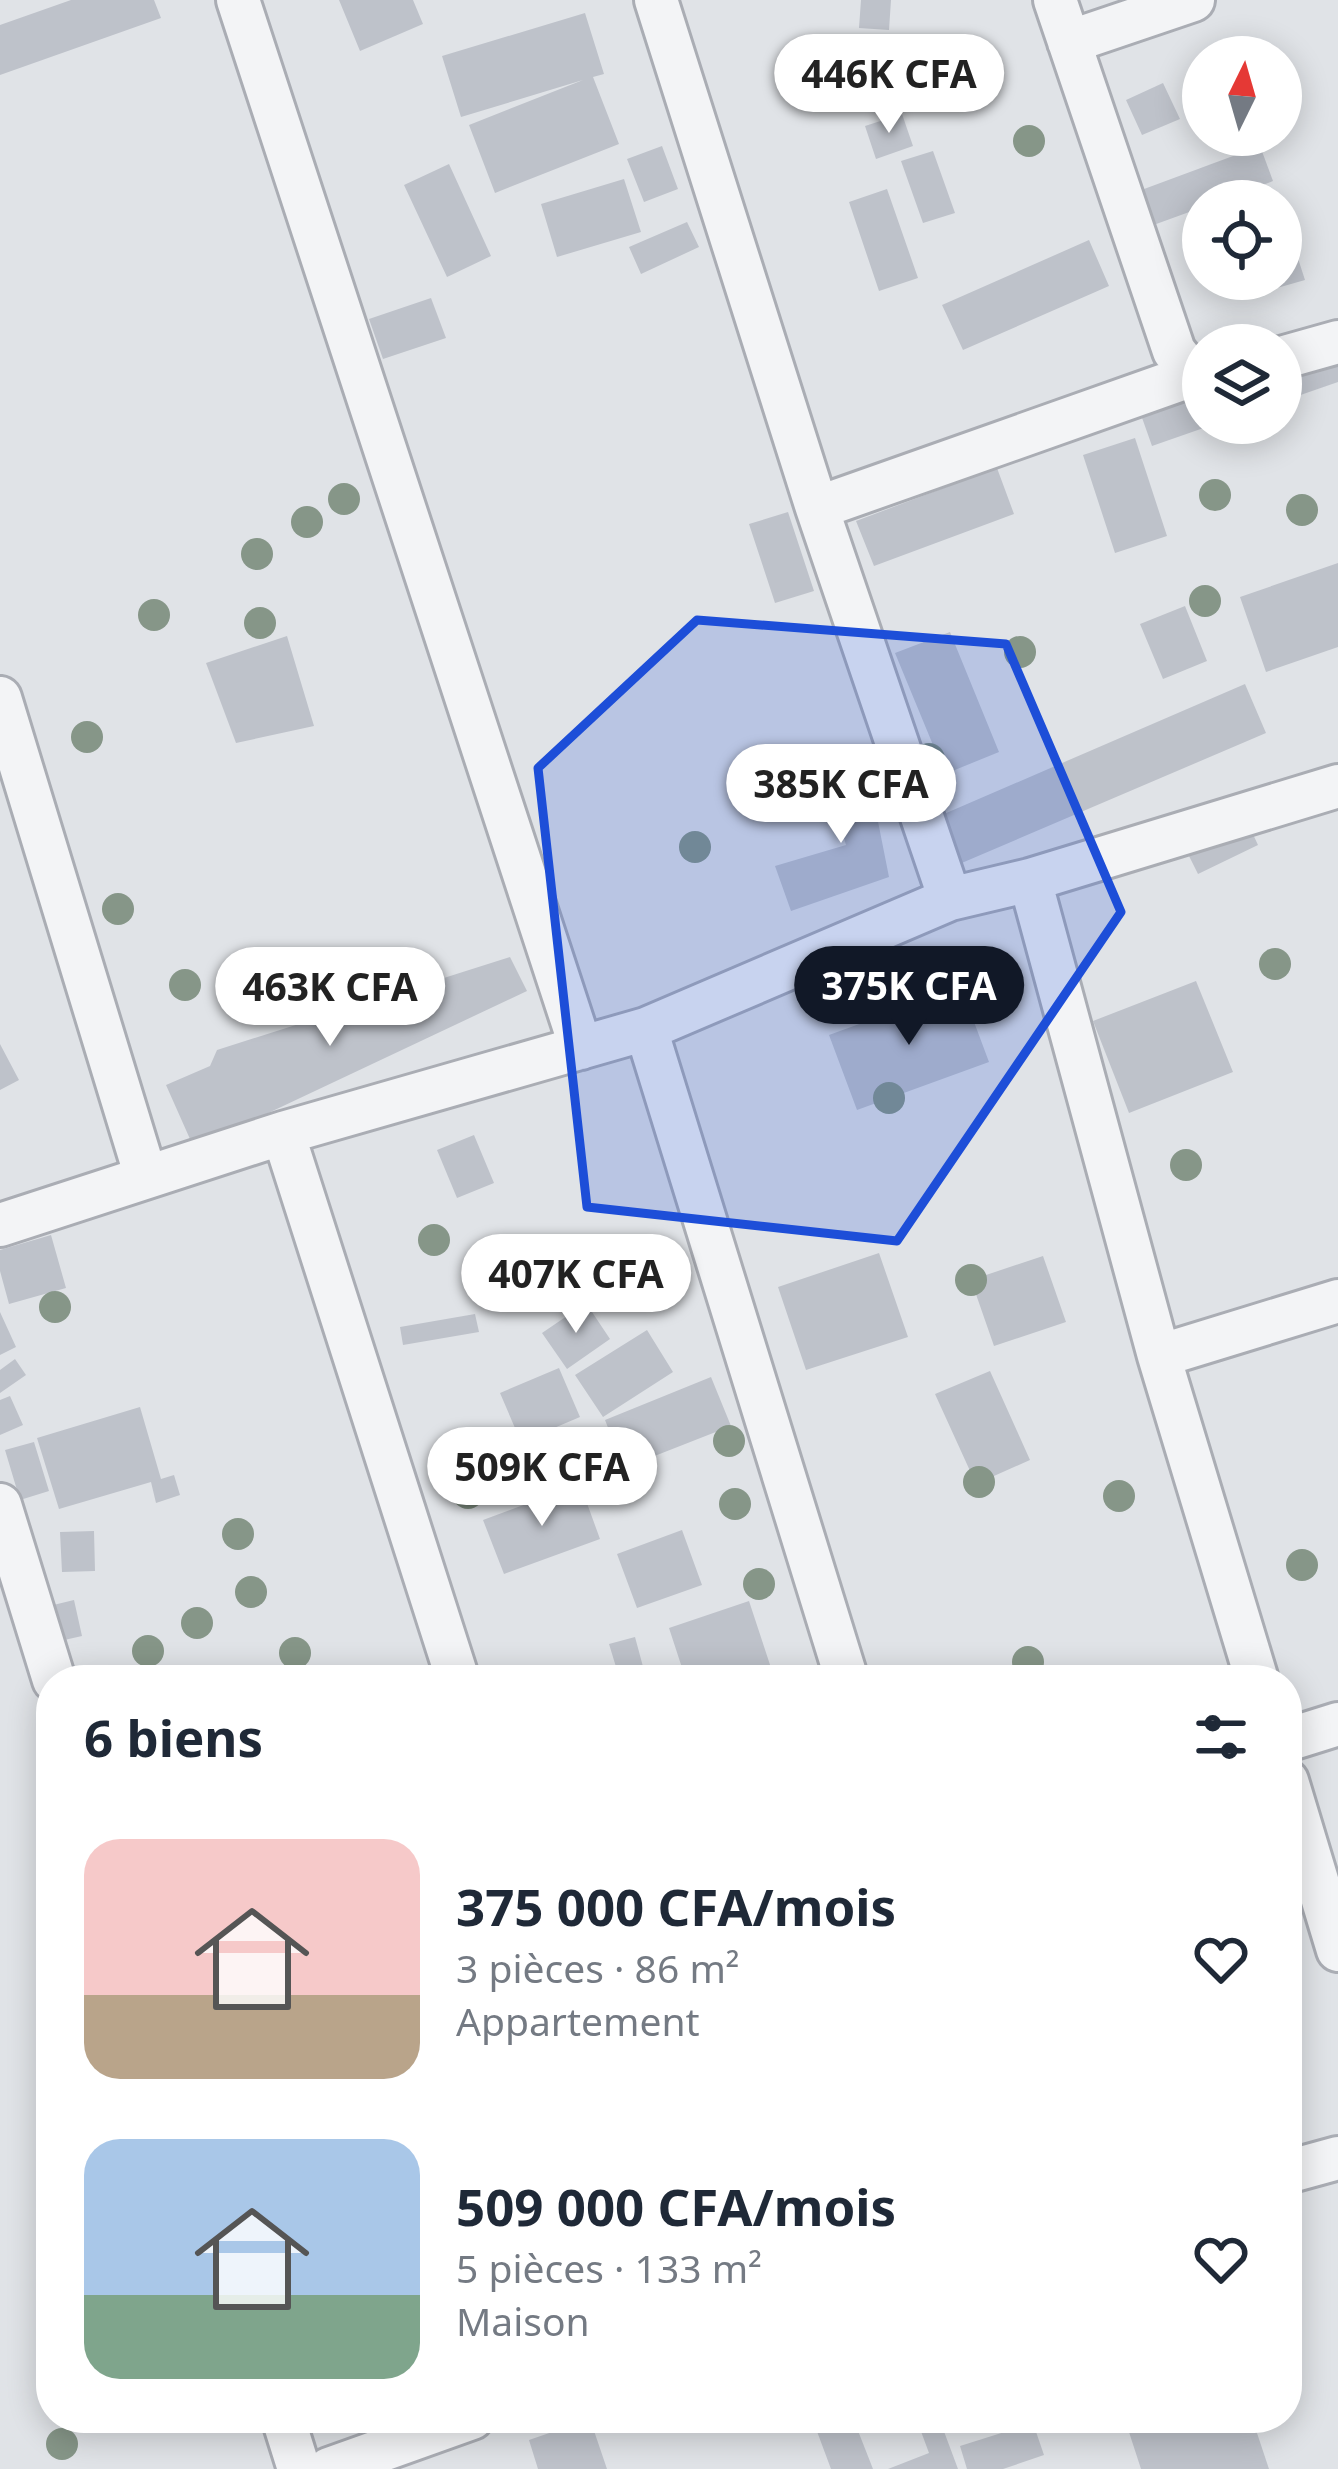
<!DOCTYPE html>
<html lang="fr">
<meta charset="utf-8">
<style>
body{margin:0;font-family:"Noto Sans",sans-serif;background:#f6f6f7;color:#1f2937;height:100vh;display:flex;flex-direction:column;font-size:45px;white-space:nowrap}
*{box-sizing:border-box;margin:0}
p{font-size:39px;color:#747a83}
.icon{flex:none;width:66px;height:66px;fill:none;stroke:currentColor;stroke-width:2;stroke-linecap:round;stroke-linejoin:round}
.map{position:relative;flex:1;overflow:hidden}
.panel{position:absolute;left:36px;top:1665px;width:1266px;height:768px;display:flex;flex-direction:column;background:#fff;border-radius:48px;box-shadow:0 6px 30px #0003}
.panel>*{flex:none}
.needle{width:78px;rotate:5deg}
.fabs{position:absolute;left:1182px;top:36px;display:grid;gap:24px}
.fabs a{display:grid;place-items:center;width:120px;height:120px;border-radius:50%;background:#fff;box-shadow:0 6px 30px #0003;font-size:60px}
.price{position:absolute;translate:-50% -102px;padding:0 27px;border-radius:42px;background:#fff;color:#222;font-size:39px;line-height:78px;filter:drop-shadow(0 3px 6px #0008)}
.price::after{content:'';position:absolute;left:50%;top:72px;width:36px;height:27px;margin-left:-18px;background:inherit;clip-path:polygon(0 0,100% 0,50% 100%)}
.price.current{background:#111827;color:#fff}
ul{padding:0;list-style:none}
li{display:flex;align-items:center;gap:36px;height:300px;padding:0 48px}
li span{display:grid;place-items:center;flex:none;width:336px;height:240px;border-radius:36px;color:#555}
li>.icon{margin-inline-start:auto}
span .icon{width:144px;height:144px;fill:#fffc;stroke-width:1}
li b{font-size:51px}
h2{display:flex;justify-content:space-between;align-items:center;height:144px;padding:0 48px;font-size:51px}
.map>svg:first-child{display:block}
.building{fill:#bec2ca}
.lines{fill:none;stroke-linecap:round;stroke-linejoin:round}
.street-casing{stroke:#aaadb4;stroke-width:48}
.street{stroke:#f3f4f6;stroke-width:42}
.tree{fill:#869688}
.marked{fill:#1d4ed8;fill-opacity:0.2;stroke:#1d4ed8;stroke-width:9;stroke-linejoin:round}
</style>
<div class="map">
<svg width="1338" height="2469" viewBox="0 0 1338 2469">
<rect width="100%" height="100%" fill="#e0e3e7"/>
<path class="building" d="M71 0H154L161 18 0 75V25Z
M339 0H413L423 24 360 51Z
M861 0H891L889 30 859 28Z
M585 13 604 74 593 77 619 144 495 193 469 125 583 80 461 117 442 56Z
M916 37 917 83 862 84V39Z
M1163 83 1180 119 1142 135 1126 100Z
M902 114 913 146 876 159 865 126Z
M662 146 678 189 644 202 627 159Z
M1260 146 1273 181 1220 201H1203V207L1148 227 1136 192Z
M933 151 955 213 923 223 901 161Z
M449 164 491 256 447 277 404 185Z
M624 179 641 232 557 257 541 204Z
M887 189 918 278 879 291 849 202Z
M1281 206 1305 280 1277 288 1274 279H1281Z
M687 222 699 247 641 274 629 247Z
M1089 240 1109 286 963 350 942 305Z
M431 298 446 338 383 359 369 319Z
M1338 353V382L1289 399 1281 376Z
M1203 392V423L1215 424 1152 446 1140 412Z
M1135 438 1167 536 1115 553 1083 455Z
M997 468 1014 514 874 566 856 521Z
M788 512 814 591 775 603 749 524Z
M1338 563V647L1266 672 1240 597Z
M1185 606 1207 661 1163 679 1140 624Z
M950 632 999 752 945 774 895 653Z
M287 636 314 726 236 743 206 663Z
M1245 684 1266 733 957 865 937 817Z
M866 761 889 877 791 911 775 866 846 845 825 773Z
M1244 815 1258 845 1198 874 1183 844Z
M510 957 527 991 194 1148 166 1085 210 1066 217 1050Z
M1196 981 1233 1072 1129 1113 1093 1021Z
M961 987 989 1062 857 1110 829 1035Z
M0 1044 19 1080 0 1090Z
M474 1135 494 1183 457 1198 437 1150Z
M51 1235 66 1288 9 1304 0 1271V1250Z
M879 1253 908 1337 806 1370 778 1287Z
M1043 1256 1066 1322 994 1346 971 1280Z
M586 1303 610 1339 567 1369 542 1333Z
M0 1312 16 1347 0 1355Z
M475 1314 479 1332 403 1345 400 1327Z
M647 1330 673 1372 603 1417 575 1375Z
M15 1359 26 1375 0 1393V1370Z
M559 1368 580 1417 521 1442 500 1393Z
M990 1371 1030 1460 976 1484 935 1394Z
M711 1377 731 1426 624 1468 605 1420Z
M10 1396 23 1425 0 1435V1400Z
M140 1407 161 1479 174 1475 180 1495 156 1503 151 1482 59 1509 37 1438Z
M34 1442 49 1491 20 1500 5 1450Z
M580 1484 600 1539 504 1574 483 1520Z
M682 1530 702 1585 637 1608 617 1554Z
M94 1531 95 1571 62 1572 60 1532Z
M74 1600 82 1636 51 1643 41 1608Z
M749 1601 775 1680H686L669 1628Z
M635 1637 645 1674 620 1680 609 1644Z
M1287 1893 1300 1926 1287 1931Z
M812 2418H853L873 2469H831Z
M916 2418H939L958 2469H888L929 2453Z
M1162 2418H1252L1269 2469H1141L1128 2429Z
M590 2419 607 2469H538L529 2440Z
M1033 2423 1044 2455 1003 2469H967L960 2446Z"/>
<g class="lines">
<g class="street-casing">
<path id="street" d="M238 0 581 1048
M656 0 817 508 950 899
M1055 0 1174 351 1193 375H1203
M1069 42 1193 0
M1281 358 1338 342
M817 508 1193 375
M0 698 146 1177
M1030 880 1159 1356 1257 1680
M646 1029 847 1680
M283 1133 458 1680
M0 1225 283 1133 646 1029 950 899 1030 880 1338 786
M1159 1356 1338 1301
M0 1505 54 1680
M1287 1740 1338 1724
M1287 1781 1338 1950
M1287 2172 1338 2158
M283 2418 299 2469
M329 2469 472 2418"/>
</g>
<use href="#street" class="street"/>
</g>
<g class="tree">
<circle cx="1029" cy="141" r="16"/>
<circle cx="1215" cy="495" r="16"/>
<circle cx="344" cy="499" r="16"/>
<circle cx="1302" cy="510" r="16"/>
<circle cx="307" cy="522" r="16"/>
<circle cx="257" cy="554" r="16"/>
<circle cx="1205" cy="601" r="16"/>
<circle cx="154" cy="615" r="16"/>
<circle cx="260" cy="623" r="16"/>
<circle cx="1020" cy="652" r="16"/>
<circle cx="87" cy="737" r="16"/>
<circle cx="929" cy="759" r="16"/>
<circle cx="695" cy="847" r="16"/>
<circle cx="118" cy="909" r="16"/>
<circle cx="1275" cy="964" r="16"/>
<circle cx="185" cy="985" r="16"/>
<circle cx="889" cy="1098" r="16"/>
<circle cx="1186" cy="1165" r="16"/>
<circle cx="434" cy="1240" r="16"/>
<circle cx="971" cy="1280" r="16"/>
<circle cx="55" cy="1307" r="16"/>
<circle cx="729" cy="1441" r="16"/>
<circle cx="979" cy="1482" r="16"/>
<circle cx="468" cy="1493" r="16"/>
<circle cx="1119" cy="1496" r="16"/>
<circle cx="735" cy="1504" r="16"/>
<circle cx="238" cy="1534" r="16"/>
<circle cx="1302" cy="1565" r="16"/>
<circle cx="759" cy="1584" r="16"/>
<circle cx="251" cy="1592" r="16"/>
<circle cx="197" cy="1623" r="16"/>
<circle cx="148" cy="1651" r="16"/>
<circle cx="295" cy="1653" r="16"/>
<circle cx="1028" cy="1662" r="16"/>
<circle cx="62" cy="2444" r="16"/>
</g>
<path class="marked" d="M697 620 1006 644 1121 912 897 1241 587 1207 538 768Z"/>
</svg>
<div class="fabs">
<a><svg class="needle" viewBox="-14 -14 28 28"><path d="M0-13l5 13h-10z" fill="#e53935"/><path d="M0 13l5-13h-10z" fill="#747a83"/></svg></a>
<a><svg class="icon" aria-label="locate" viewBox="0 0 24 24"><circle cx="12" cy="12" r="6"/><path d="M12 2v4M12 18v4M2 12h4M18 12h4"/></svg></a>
<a><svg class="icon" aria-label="layers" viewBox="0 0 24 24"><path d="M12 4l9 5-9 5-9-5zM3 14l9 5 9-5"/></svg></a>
</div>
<b class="price" style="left:889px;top:136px">446K CFA</b>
<b class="price" style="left:841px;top:846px">385K CFA</b>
<b class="price current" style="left:909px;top:1048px">375K CFA</b>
<b class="price" style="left:330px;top:1049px">463K CFA</b>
<b class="price" style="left:576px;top:1336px">407K CFA</b>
<b class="price" style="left:542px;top:1529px">509K CFA</b>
<section class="panel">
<h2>6 biens<svg class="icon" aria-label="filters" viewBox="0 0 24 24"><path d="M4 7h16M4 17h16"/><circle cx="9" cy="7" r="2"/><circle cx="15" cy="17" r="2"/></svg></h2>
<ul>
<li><span style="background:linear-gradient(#f6c9c9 65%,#b9a48a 0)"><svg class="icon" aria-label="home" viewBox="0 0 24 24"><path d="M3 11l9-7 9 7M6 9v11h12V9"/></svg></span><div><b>375 000 CFA/mois</b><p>3 pièces · 86 m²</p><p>Appartement</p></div><svg class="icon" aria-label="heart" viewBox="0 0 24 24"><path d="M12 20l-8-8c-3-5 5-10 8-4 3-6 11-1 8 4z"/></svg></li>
<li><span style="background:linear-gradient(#a9c7e8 65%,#7fa58c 0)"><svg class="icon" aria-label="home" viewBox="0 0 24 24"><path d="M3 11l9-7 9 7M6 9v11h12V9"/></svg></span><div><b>509 000 CFA/mois</b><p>5 pièces · 133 m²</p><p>Maison</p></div><svg class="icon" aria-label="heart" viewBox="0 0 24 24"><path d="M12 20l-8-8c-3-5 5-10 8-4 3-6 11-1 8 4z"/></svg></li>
</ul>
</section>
</div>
